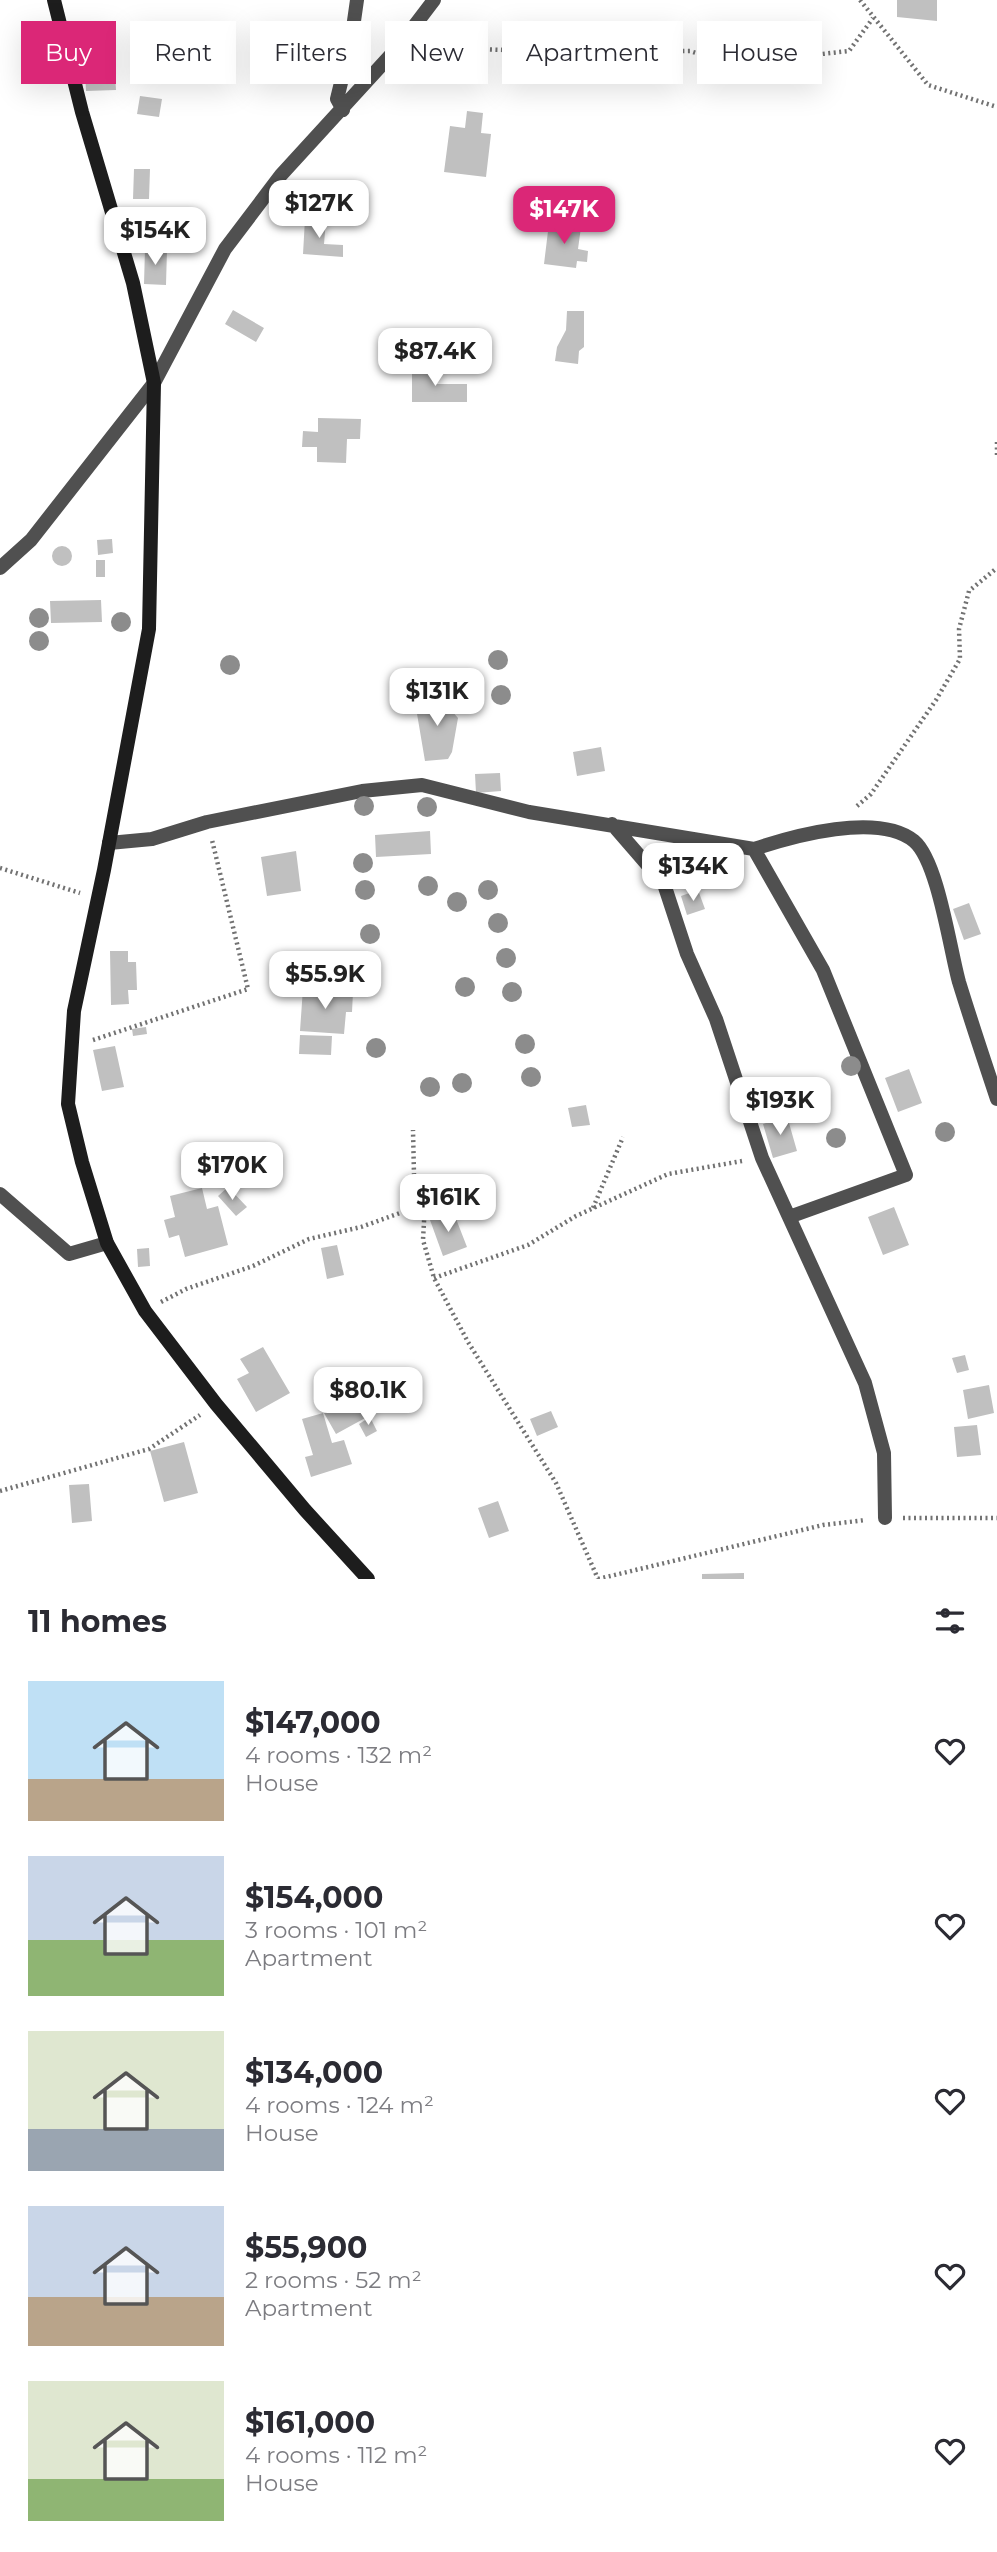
<!DOCTYPE html>
<meta charset="utf-8">
<style>
body{margin:0;font-family:Montserrat,sans-serif;background:#f2f2f3;color:#2b2b33;height:100vh;display:flex;flex-direction:column;font-size:26px;white-space:nowrap}
*{box-sizing:border-box;margin:0}
p{font-size:23px;color:#7c7c81}
.icon{flex:none;width:38px;height:38px;fill:none;stroke:currentColor;stroke-width:2;stroke-linecap:round;stroke-linejoin:round}
.map{position:relative;height:1579px;overflow:hidden}
.drawer{display:flex;flex-direction:column;background:#fff;flex:1}
.drawer>*{flex:none}
.top-card{position:absolute;left:21px;top:21px;width:956px;height:63px;display:flex;gap:14px}
.price{position:absolute;translate:-50% -60px;padding:0 16px;border-radius:14px;background:#fff;color:#222;font-size:23px;line-height:46px;filter:drop-shadow(0 2px 4px #0008)}
.price::after{content:'';position:absolute;left:50%;top:42px;width:21px;height:16px;margin-left:-10px;background:inherit;clip-path:polygon(0 0,100% 0,50% 100%)}
.price.current{background:#db2777;color:#fff}
ul{padding:0;list-style:none}
li{display:flex;align-items:center;gap:21px;height:175px;padding:0 28px}
li span{display:grid;place-items:center;flex:none;width:196px;height:140px;border-radius:0px;color:#555}
li>.icon{margin-inline-start:auto}
span .icon{width:84px;height:84px;fill:#fffc;stroke-width:1}
li b{font-size:30px}
h2{display:flex;justify-content:space-between;align-items:center;height:84px;padding:0 28px;font-size:30px}
.pill{padding:0 24px;border-radius:0px;background:#fff;box-shadow:0 7px 28px #0002;font-size:24px;line-height:63px}
.pill.current{background:#db2777;color:#fff}
.map>svg:first-child{display:block}
.building{fill:#c0c0c0}
.lines{fill:none;stroke-linecap:round;stroke-linejoin:round}
.path{stroke:#727272;stroke-width:4.5;stroke-dasharray:2 3.5;stroke-linecap:butt}
.street{stroke:#505050;stroke-width:14}
.secondary{stroke:#1d1d1d;stroke-width:14}
.tree{fill:#8c8c8c}
</style>
<div class="map">
<svg width="997" height="1579" viewBox="0 0 997 1579">
<rect width="100%" height="100%" fill="#fff"/>
<path class="building" d="M897 0H937V21L897 17Z
M113 36 116 90 86 91 84 53 97 52 96 37Z
M140 96 162 99 159 117 137 114Z
M467 111 483 113 481 133 491 134 486 177 444 172 450 126 465 128Z
M134 169H150L149 199H133Z
M305 219 326 220 324 244 343 245V257L303 254Z
M549 223 581 227 578 249 588 251 587 262 577 261 576 268 544 264Z
M145 249 167 250 166 285 144 284Z
M233 310 264 328 256 342 225 324Z
M567 311H584V347L579 351 578 364 555 361 557 347 566 330Z
M412 365H434V384H467V402H412Z
M318 418 361 419 360 439H347L346 463 317 462V447H302L303 431 318 432Z
M112 539 113 553 98 555 97 540Z
M52 556a10 10 0 1 1 20 0a10 10 0 1 1-20 0Z
M96 560H105V577H96Z
M101 600 102 622 51 623 50 601Z
M439 690H447L445 703 458 718 452 752 448 759 425 761 415 702 439 701Z
M601 747 605 771 577 776 573 752Z
M500 773 501 791 476 793 475 774Z
M430 831 431 854 376 857 375 835Z
M296 851 301 891 267 896 261 857Z
M698 890 705 909 687 915 681 896Z
M969 903 981 934 964 940 953 909Z
M110 951H128V962H136L137 990H128L129 1004 111 1005Z
M303 988 353 992 352 1012H346L344 1034 300 1031Z
M146 1027 147 1034 133 1036 132 1029Z
M300 1035 332 1036 331 1055 299 1054Z
M115 1046 124 1087 102 1091 93 1050Z
M909 1069 922 1103 898 1112 885 1078Z
M586 1105 590 1125 572 1127 568 1108Z
M787 1116 797 1151 773 1158 763 1124Z
M228 1187 247 1207 236 1216 218 1196Z
M202 1188 207 1209 218 1206 228 1245 185 1257 179 1235 169 1238 164 1220 175 1217 170 1196Z
M894 1207 909 1245 883 1255 868 1217Z
M453 1211 467 1247 443 1256 430 1220Z
M337 1245 344 1275 327 1279 321 1248Z
M149 1248 150 1266 138 1267 137 1249Z
M263 1347 290 1393 256 1412 237 1379 249 1373 240 1359Z
M965 1355 969 1370 957 1373 952 1358Z
M989 1385 994 1413 968 1419 963 1390Z
M355 1396 367 1417 336 1434 324 1413Z
M551 1411 558 1427 537 1436 530 1419Z
M323 1413 332 1443 344 1440 352 1464 311 1477 305 1457 313 1455 302 1419Z
M370 1417 377 1431 366 1437 359 1424Z
M977 1425 981 1455 957 1457 954 1427Z
M184 1442 198 1493 164 1502 150 1451Z
M89 1484 92 1521 72 1523 69 1485Z
M498 1501 509 1531 489 1538 478 1508Z
M744 1573V1579H702V1574Z"/>
<g class="lines">
<path class="path" d="M860 0 928 85 997 107
M424 47 558 52 690 51 730 64 849 51 873 18
M997 442V457
M857 806 871 794 936 700 960 659 959 629 969 591 997 568
M0 868 80 893
M93 1040 248 989 212 840
M425 1204 423 1240 434 1278 468 1342 556 1483 598 1579
M593 1208 623 1137
M434 1278 528 1245 576 1216 668 1174 742 1161
M161 1302 186 1289 253 1266 309 1239 361 1227 425 1204 414 1175 413 1130
M0 1491 149 1449 200 1415
M903 1518H997
M598 1579 823 1525 866 1520"/>
<path class="street" d="M343 110 337 99 351 42 357 0
M0 568 31 540 154 383 225 249 281 175 399 46 434 0
M612 824 664 884 687 954 716 1019 762 1158 865 1383 884 1453 885 1518
M109 843 152 839 207 822 362 791 422 785 529 812 754 849C793 836 878 812 914 841 938 861 950 950 959 982 971 1021 984 1060 997 1099
M754 849 823 970 906 1175 789 1217
M0 1194 69 1254 107 1243"/>
<path class="secondary" d="M54 0 82 112 133 283 154 383 149 629 104 870 74 1011 68 1104 82 1162 107 1243 145 1311 216 1404 305 1510 368 1579"/>
</g>
<g class="tree">
<circle cx="39" cy="618" r="10"/>
<circle cx="121" cy="622" r="10"/>
<circle cx="39" cy="641" r="10"/>
<circle cx="498" cy="660" r="10"/>
<circle cx="230" cy="665" r="10"/>
<circle cx="501" cy="695" r="10"/>
<circle cx="364" cy="806" r="10"/>
<circle cx="427" cy="807" r="10"/>
<circle cx="363" cy="863" r="10"/>
<circle cx="428" cy="886" r="10"/>
<circle cx="365" cy="890" r="10"/>
<circle cx="488" cy="890" r="10"/>
<circle cx="457" cy="902" r="10"/>
<circle cx="498" cy="923" r="10"/>
<circle cx="370" cy="934" r="10"/>
<circle cx="506" cy="958" r="10"/>
<circle cx="465" cy="987" r="10"/>
<circle cx="512" cy="992" r="10"/>
<circle cx="525" cy="1044" r="10"/>
<circle cx="376" cy="1048" r="10"/>
<circle cx="851" cy="1066" r="10"/>
<circle cx="531" cy="1077" r="10"/>
<circle cx="462" cy="1083" r="10"/>
<circle cx="430" cy="1087" r="10"/>
<circle cx="945" cy="1132" r="10"/>
<circle cx="836" cy="1138" r="10"/>
</g>
</svg>
<b class="price" style="left:319px;top:240px">$127K</b>
<b class="price current" style="left:564px;top:246px">$147K</b>
<b class="price" style="left:155px;top:267px">$154K</b>
<b class="price" style="left:435px;top:388px">$87.4K</b>
<b class="price" style="left:437px;top:728px">$131K</b>
<b class="price" style="left:693px;top:903px">$134K</b>
<b class="price" style="left:325px;top:1011px">$55.9K</b>
<b class="price" style="left:780px;top:1137px">$193K</b>
<b class="price" style="left:232px;top:1202px">$170K</b>
<b class="price" style="left:448px;top:1234px">$161K</b>
<b class="price" style="left:368px;top:1427px">$80.1K</b>
<div class="top-card">
<a class="pill current">Buy</a>
<a class="pill">Rent</a>
<a class="pill">Filters</a>
<a class="pill">New</a>
<a class="pill">Apartment</a>
<a class="pill">House</a>
</div>
</div>
<section class="drawer">
<h2>11 homes<svg class="icon" aria-label="filters" viewBox="0 0 24 24"><path d="M4 7h16M4 17h16"/><circle cx="9" cy="7" r="2"/><circle cx="15" cy="17" r="2"/></svg></h2>
<ul>
<li><span style="background:linear-gradient(#bfe0f5 70%,#b9a48a 0)"><svg class="icon" aria-label="home" viewBox="0 0 24 24"><path d="M3 11l9-7 9 7M6 9v11h12V9"/></svg></span><div><b>$147,000</b><p>4 rooms · 132 m²</p><p>House</p></div><svg class="icon" aria-label="heart" viewBox="0 0 24 24"><path d="M12 20l-8-8c-3-5 5-10 8-4 3-6 11-1 8 4z"/></svg></li>
<li><span style="background:linear-gradient(#c9d6e8 60%,#8fb573 0)"><svg class="icon" aria-label="home" viewBox="0 0 24 24"><path d="M3 11l9-7 9 7M6 9v11h12V9"/></svg></span><div><b>$154,000</b><p>3 rooms · 101 m²</p><p>Apartment</p></div><svg class="icon" aria-label="heart" viewBox="0 0 24 24"><path d="M12 20l-8-8c-3-5 5-10 8-4 3-6 11-1 8 4z"/></svg></li>
<li><span style="background:linear-gradient(#dfe7d0 70%,#9aa5b1 0)"><svg class="icon" aria-label="home" viewBox="0 0 24 24"><path d="M3 11l9-7 9 7M6 9v11h12V9"/></svg></span><div><b>$134,000</b><p>4 rooms · 124 m²</p><p>House</p></div><svg class="icon" aria-label="heart" viewBox="0 0 24 24"><path d="M12 20l-8-8c-3-5 5-10 8-4 3-6 11-1 8 4z"/></svg></li>
<li><span style="background:linear-gradient(#c9d6e8 65%,#b9a48a 0)"><svg class="icon" aria-label="home" viewBox="0 0 24 24"><path d="M3 11l9-7 9 7M6 9v11h12V9"/></svg></span><div><b>$55,900</b><p>2 rooms · 52 m²</p><p>Apartment</p></div><svg class="icon" aria-label="heart" viewBox="0 0 24 24"><path d="M12 20l-8-8c-3-5 5-10 8-4 3-6 11-1 8 4z"/></svg></li>
<li><span style="background:linear-gradient(#dfe7d0 70%,#8fb573 0)"><svg class="icon" aria-label="home" viewBox="0 0 24 24"><path d="M3 11l9-7 9 7M6 9v11h12V9"/></svg></span><div><b>$161,000</b><p>4 rooms · 112 m²</p><p>House</p></div><svg class="icon" aria-label="heart" viewBox="0 0 24 24"><path d="M12 20l-8-8c-3-5 5-10 8-4 3-6 11-1 8 4z"/></svg></li>
</ul>
</section>
